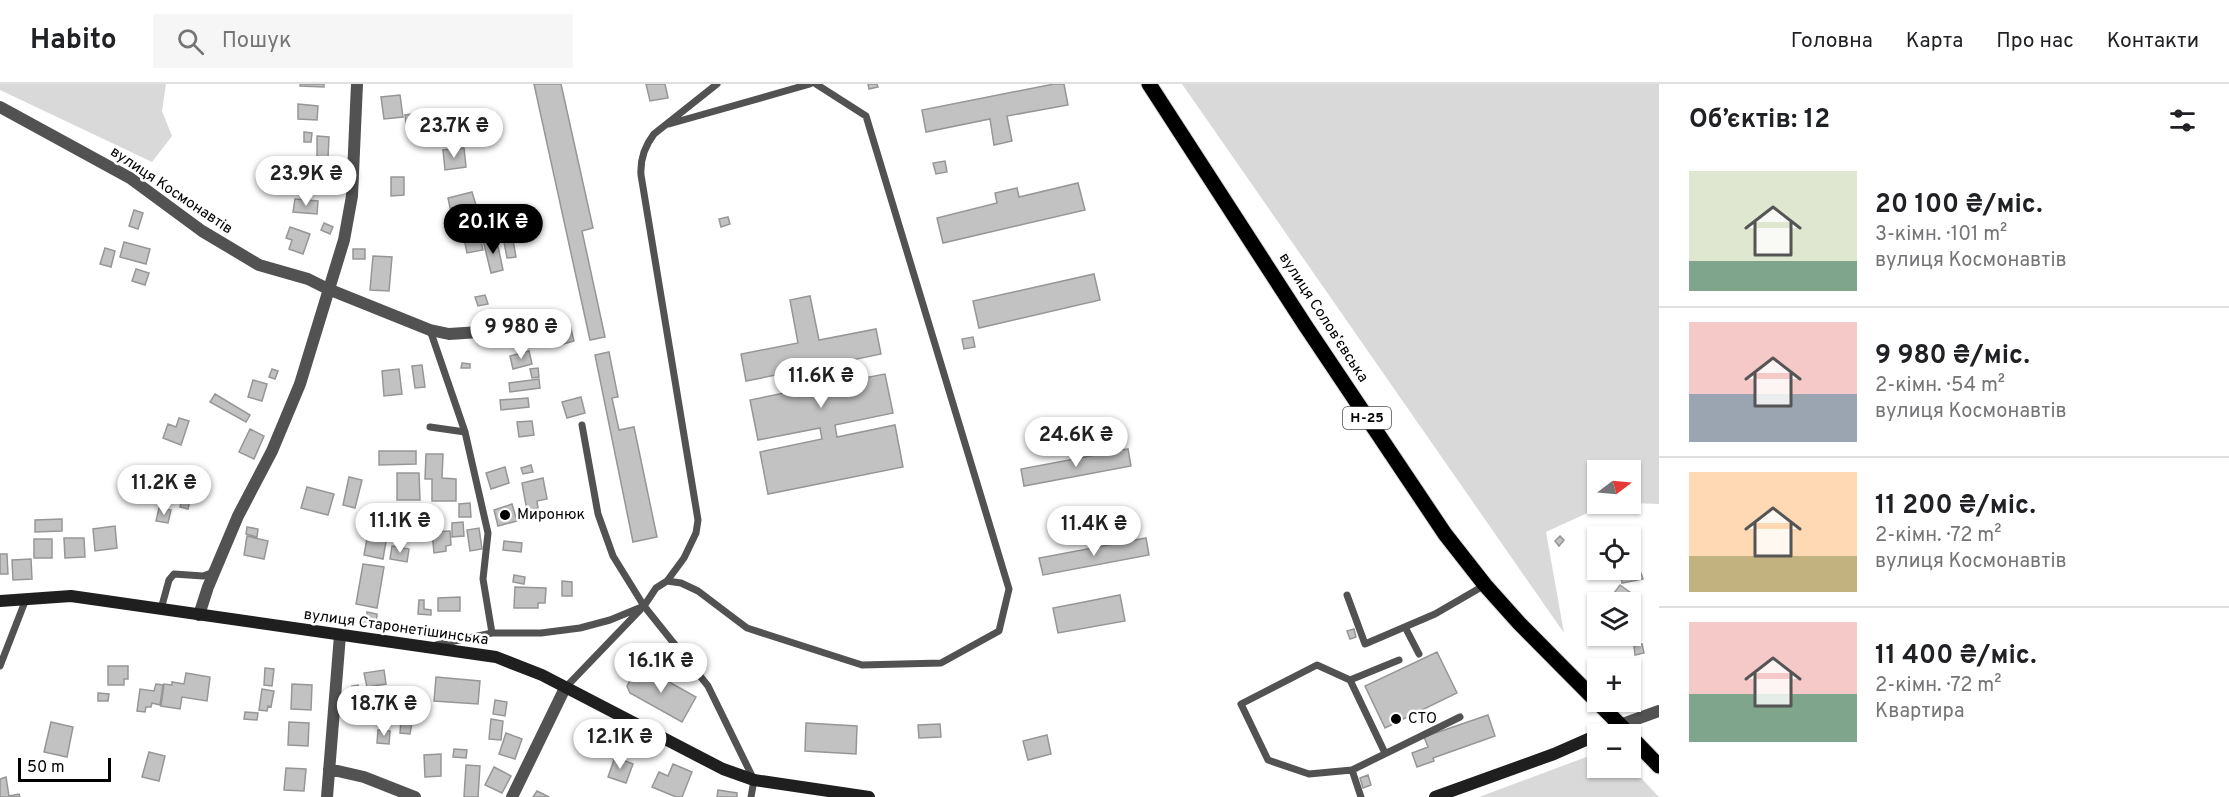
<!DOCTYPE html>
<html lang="uk">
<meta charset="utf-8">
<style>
body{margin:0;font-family:Overpass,sans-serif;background:#f6f6f6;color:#202124;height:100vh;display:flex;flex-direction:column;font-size:22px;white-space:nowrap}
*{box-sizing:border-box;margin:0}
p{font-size:20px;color:#757577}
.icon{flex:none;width:33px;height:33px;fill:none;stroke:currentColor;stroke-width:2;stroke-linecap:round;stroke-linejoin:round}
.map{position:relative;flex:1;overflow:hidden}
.side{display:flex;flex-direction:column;background:#fff;width:570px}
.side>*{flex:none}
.needle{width:39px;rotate:74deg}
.buttons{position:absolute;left:1587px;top:376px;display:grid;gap:12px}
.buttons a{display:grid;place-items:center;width:54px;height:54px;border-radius:0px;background:#fff;box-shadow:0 2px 4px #0004;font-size:30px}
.scale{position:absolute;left:18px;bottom:15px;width:93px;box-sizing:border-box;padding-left:6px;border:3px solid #000;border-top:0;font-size:16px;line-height:21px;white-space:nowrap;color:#000;-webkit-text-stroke:4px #fff;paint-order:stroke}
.price{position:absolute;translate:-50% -51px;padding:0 14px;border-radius:21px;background:#fff;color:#222;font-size:20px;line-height:39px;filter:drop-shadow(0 2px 3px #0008)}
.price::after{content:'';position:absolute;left:50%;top:36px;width:18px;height:14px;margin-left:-9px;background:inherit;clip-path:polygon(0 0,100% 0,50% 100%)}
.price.on{background:#000;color:#fff}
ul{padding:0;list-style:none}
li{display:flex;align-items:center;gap:18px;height:150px;padding:0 30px}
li+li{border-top:2px solid #e0e0e0}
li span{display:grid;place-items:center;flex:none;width:168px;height:120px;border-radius:0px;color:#555}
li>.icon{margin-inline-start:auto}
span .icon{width:72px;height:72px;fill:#fffc;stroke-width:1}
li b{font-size:26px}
h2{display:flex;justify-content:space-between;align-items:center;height:72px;padding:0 30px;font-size:26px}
header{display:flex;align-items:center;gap:36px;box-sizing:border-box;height:84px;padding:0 30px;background:#fff;border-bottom:2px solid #e0e0e0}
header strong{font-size:28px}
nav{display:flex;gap:33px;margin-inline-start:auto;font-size:21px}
.search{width:420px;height:54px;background:#f6f6f6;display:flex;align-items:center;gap:15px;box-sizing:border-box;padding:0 21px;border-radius:0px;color:#757577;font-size:22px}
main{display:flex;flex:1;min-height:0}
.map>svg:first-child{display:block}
.green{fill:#d9d9d9}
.building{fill:#c2c2c2;stroke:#969696;stroke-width:1.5}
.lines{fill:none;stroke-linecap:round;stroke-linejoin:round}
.primary-casing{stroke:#dbdbdb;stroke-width:17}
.lane{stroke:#525252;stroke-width:7}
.street{stroke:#525252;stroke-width:12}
.secondary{stroke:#1f1f1f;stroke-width:12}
.primary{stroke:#000;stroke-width:15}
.poi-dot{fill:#000;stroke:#fff;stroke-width:2}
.labels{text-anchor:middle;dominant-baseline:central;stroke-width:5;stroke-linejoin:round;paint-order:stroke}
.shield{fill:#fff;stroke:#4c4c4c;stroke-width:1.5}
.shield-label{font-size:14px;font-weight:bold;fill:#000}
.street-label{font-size:15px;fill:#000;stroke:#fff}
.poi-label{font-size:15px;fill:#000;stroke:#fff;text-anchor:start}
</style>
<header>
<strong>Habito</strong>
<div class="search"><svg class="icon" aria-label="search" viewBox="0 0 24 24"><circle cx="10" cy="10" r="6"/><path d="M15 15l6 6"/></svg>Пошук</div>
<nav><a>Головна</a><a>Карта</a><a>Про нас</a><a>Контакти</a></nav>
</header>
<main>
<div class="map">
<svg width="1659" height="713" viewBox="0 0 1659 713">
<rect width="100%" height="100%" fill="#fff"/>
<path class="green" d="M0 0H166L162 27 172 52 152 78 0 6Z
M1182 0H1659V420L1631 419 1630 387H1598V420H1607L1546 448 1564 549Z
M1597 669 1598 684 1631 683 1659 713H1479Z"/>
<path class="building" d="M300 0H324V3L300 2Z
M534 0H561L593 144 582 147 605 253 590 256Z
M646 0H665L668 14 650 17Z
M868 0H877L878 3 869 5Z
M1054 0H1064L1068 21 1007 32 1012 57 994 61 990 35 926 48 922 26Z
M400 11 403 33 384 35 381 13Z
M298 20 318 22 317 36 298 35Z
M412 30V38L406 39 405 31Z
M446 35 448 53 417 57 415 38Z
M304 48 312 49 311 58H304Z
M317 52 329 53 328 74 317 73Z
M464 64 466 83 445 86 443 66Z
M945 77 947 88 936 90 933 79Z
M301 88 325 90 324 108 300 106Z
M391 93H404V111L391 112Z
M1078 99 1085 126 943 159 937 134 997 119 995 109 1017 104 1019 113Z
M472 108 476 121 451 128 448 114Z
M295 115 318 117 317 130 293 128Z
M499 122 503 143 492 145 488 124Z
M134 126 143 129 138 145 129 142Z
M728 133 730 140 721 143 719 135Z
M324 139 333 143 330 150 321 146Z
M477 141 483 166 467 169 462 144Z
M290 143 310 150 303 170 289 165 292 156 286 154Z
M496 153 503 186 491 189 483 156Z
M513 156 516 173 507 174 504 158Z
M124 158 150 165 146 180 120 173Z
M105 164 115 167 111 183 100 180Z
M353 165H365V175H353Z
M373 172 392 173 389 207 370 206Z
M136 185 149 189 145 201 132 197Z
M1094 190 1100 216 979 244 973 217Z
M485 211 488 220 478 222 475 213Z
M810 212 819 256 876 245 881 270 823 282 827 301 885 290 893 329 835 341 837 353 895 341 903 383 768 410 760 368 822 355 820 344 758 356 750 316 809 304 806 285 746 297 741 270 798 259 790 216Z
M570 241 574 257 556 262 551 246Z
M973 253 975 263 964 265 962 255Z
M529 267 532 280 513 285 510 272Z
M609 268 618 313 612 314 619 346 634 343 657 453 633 458 595 271Z
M462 279 470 280V284H461Z
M422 281 425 303 415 304 412 282Z
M538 284 539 293 532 294 530 285Z
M272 285 278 287 275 295 269 293Z
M399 285 402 310 384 312 382 287Z
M539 295 540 304 510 308 509 299Z
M253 296 267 300 262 317 248 313Z
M215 310 250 331 246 338 210 318Z
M581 313 585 329 567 334 562 318Z
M528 314 529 323 501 326 500 316Z
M179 334 189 337 181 361 163 354 168 340 176 343Z
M532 337 534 351 519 353 517 338Z
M250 345 264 352 254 375 239 368Z
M1128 365 1131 382 1024 402 1021 385Z
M379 367H416V380L379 381Z
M426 370H443L442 394 456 395V417H432V395H425Z
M531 381 533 388 523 390 521 384Z
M505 383 509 399 491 405 486 389Z
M173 388 191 393 188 405 170 400Z
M397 389H419L420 416H397Z
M349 393 362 396 355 424 343 421Z
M543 394 547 415 537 417 538 424 527 427 522 399Z
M307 403 334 410 328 431 301 424Z
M184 409 191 411 188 425 180 423Z
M470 419 471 433H459V420Z
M512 420 517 437 498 442 494 426Z
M159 424 171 426 168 439 156 437Z
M62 435V447L35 448V436Z
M463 438 464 452 452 453V439Z
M115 442 117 464 95 467 93 445Z
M247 443 258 445 257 453 246 450Z
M369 443 388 446 383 475 364 471Z
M479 444 482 465 470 467 467 446Z
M450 447 451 461 446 462V467L434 469 432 448Z
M247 452 268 457 264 475 244 471Z
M1560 452 1564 456 1559 462 1555 457Z
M64 454H84L85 473 65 474Z
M1146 454 1149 471 1043 491 1039 474Z
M34 455H52V474H34Z
M504 457 522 459 521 468 503 466Z
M392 462 409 465 407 478 390 475Z
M0 470H7L8 490H0Z
M31 475 32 495 13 496 12 476Z
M363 480 384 483 377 524 356 520Z
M1641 489 1643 495 1622 499 1621 493Z
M514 491 525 493 524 500 513 498Z
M562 497 572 498V512H562Z
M1620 501 1634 511 1628 519 1614 509Z
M515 503 546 504 545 519H538V524H514Z
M1120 511 1125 537 1058 549 1053 524Z
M460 513V527H438V514Z
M419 516H424V525L431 526V531L418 530Z
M367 528 377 530 376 541 359 539 360 533 367 534Z
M1354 545 1356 553 1350 555 1347 547Z
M1631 547 1634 551 1627 557 1624 552H1630Z
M1642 560 1644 569 1635 571 1634 562Z
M1437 568 1457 609 1385 644 1365 602Z
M639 581 696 613 682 638 630 609 627 602Z
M108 582H128V595H124V601H108Z
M265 584 274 585 272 602 264 601Z
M384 586 386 600 367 603 364 589Z
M186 589 210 593 207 617 182 613 180 625 161 622 164 600 172 601V598L184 600Z
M436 593 480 597 478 620 434 617Z
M156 600 163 601 160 621 152 619 151 623H146L145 628 137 627 140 605 154 607Z
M292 600 312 601 311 626 291 625Z
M358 601 361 611 355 613 352 602Z
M262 605 274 607 271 623 268 622 267 627 259 626Z
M98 609 109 610 108 617H98Z
M495 616 507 618 505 632 493 630Z
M245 628 258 629 257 636 244 635Z
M1488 631 1495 652 1433 674 1434 677 1417 683 1412 669 1428 663 1424 653Z
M491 635 503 637 501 656 489 655Z
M401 636 412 638 410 650 400 649Z
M51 638 73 643 67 673 44 668Z
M289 638 309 639 308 662 288 661Z
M806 639 857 642 856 670 805 667Z
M940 640 941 653 919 654 918 641Z
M378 646 390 647 389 660 377 659Z
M506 649 522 655 515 675 499 670Z
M1047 651 1051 670 1028 676 1023 657Z
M616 655 625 660 621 668 612 663Z
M454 665 467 666 466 674 453 673Z
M149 668 165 672 159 697 142 693Z
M441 670V692L425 693 424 671Z
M615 673 633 680 626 699 608 693Z
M673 680 692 688 682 713H676L652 703 659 688 668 692Z
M466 681 480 682 478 713H464Z
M494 683 511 692 502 709 485 701Z
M286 684 306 685 304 707 284 706Z
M1368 691 1371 701 1363 704 1360 694Z
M6 693 9 712 19 710 20 713H0V695Z
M718 706 737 709V713H717Z
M537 707 549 713H533Z"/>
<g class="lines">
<g class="primary-casing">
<path id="primary" d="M1149 0 1305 241 1445 450 1485 501 1519 539 1630 651
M1630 652 1659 682"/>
</g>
<path class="lane" d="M717 0 654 50C644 63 640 75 641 91L698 436 696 449 684 474 667 497 656 504 644 522 708 602 754 696 751 713
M669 40 810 0
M430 246 465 348
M582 341 598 430 613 472 644 522
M430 343 465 348 488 449 483 495 492 549
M667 497 681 499 698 507 747 544 862 581 941 579 999 547 1009 505 866 32 816 0
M1347 511 1365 560 1435 530 1485 501
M161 525 169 496 174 490 203 492 214 488
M1405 543 1419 570
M436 561 492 549H541L580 544 610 536 644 522
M0 582 26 515
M1350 596 1317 581 1241 620 1268 676 1309 690 1352 686
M565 604 640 526
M1385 669 1350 596 1399 576
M1361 713 1352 686 1460 633"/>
<path class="street" d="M0 23 130 94 202 147 259 181 308 195 328 205 430 246 449 250 553 243
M199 531 208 503 238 432 272 367 300 300 344 156 352 112 357 0
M1620 641 1659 627
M329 685 364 693 415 713
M327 713 340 551
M512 713 565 604"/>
<path class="secondary" d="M0 517 71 512 496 573 542 591 723 685 754 696 869 713
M1435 713 1554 670 1620 641"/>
<use href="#primary" class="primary"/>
</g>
<g class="poi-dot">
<circle cx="505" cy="431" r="6"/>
<circle cx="1396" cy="635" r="6"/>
</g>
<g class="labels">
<rect class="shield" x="1343" y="323" width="48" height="22" rx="4.5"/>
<g class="shield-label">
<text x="1367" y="334">Н-25</text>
</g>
<g class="street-label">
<text transform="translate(171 107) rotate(34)">вулиця Космонавтів</text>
<text transform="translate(1323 234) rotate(57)">вулиця Соловʼєвська</text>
<text transform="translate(396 544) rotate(8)">вулиця Старонетішинська</text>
</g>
<g class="poi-label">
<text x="517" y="431">Миронюк</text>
<text x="1408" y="635">СТО</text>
</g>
</g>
</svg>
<div class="buttons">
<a><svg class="needle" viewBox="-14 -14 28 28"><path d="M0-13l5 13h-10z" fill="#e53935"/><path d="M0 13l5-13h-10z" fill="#757577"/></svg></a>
<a><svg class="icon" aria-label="locate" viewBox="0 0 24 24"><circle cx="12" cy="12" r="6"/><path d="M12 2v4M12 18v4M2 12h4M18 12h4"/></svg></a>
<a><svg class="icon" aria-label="layers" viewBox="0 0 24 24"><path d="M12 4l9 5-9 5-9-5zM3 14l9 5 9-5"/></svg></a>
<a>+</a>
<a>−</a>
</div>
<div class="scale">50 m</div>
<b class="price" style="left:454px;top:75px">23.7K ₴</b>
<b class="price" style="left:306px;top:123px">23.9K ₴</b>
<b class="price on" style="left:493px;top:171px">20.1K ₴</b>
<b class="price" style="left:521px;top:276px">9 980 ₴</b>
<b class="price" style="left:821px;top:325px">11.6K ₴</b>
<b class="price" style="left:1076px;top:384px">24.6K ₴</b>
<b class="price" style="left:164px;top:432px">11.2K ₴</b>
<b class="price" style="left:400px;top:470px">11.1K ₴</b>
<b class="price" style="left:1094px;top:473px">11.4K ₴</b>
<b class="price" style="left:661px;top:610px">16.1K ₴</b>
<b class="price" style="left:384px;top:653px">18.7K ₴</b>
<b class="price" style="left:620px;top:686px">12.1K ₴</b>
</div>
<section class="side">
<h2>Об’єктів: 12<svg class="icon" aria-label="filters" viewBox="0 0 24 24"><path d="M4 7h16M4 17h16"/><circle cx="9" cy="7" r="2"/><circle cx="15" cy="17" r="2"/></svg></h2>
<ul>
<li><span style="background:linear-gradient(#dfe7d0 75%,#7fa58c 0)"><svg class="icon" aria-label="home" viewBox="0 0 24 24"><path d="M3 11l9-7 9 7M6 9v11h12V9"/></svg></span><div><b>20 100 ₴/міс.</b><p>3-кімн. · 101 m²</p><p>вулиця Космонавтів</p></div></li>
<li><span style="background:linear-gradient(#f6c9c9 60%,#9aa5b1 0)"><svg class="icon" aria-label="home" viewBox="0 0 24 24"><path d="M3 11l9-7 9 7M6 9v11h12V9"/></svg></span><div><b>9 980 ₴/міс.</b><p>2-кімн. · 54 m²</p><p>вулиця Космонавтів</p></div></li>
<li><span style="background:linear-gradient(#ffd9b3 70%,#c2b280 0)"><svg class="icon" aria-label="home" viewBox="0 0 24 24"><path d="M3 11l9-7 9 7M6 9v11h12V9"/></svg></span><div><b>11 200 ₴/міс.</b><p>2-кімн. · 72 m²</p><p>вулиця Космонавтів</p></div></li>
<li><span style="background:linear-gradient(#f6c9c9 60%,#7fa58c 0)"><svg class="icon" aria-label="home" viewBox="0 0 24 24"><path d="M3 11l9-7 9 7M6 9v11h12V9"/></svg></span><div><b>11 400 ₴/міс.</b><p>2-кімн. · 72 m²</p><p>Квартира</p></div></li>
</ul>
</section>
</main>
